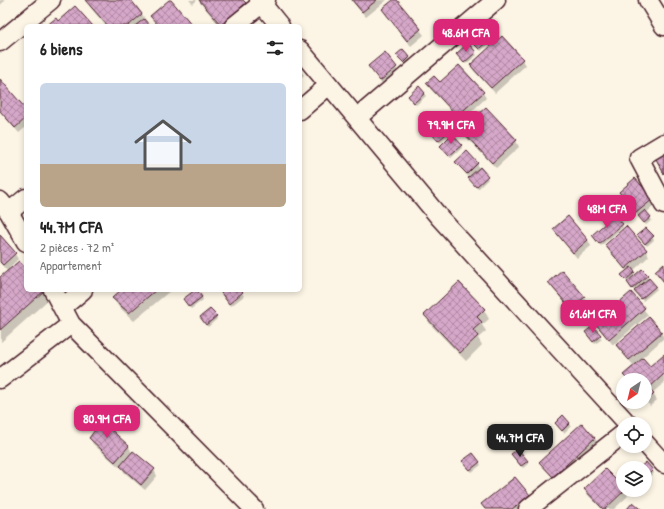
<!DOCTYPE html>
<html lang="fr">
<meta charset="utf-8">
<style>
body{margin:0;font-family:"Patrick Hand",sans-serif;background:#f2f2f2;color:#222;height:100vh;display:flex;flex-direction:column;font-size:15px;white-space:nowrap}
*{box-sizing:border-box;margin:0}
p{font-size:13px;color:#767676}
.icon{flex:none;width:22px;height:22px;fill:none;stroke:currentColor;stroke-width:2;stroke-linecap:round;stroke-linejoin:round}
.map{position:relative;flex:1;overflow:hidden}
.sheet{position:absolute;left:24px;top:24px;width:278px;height:268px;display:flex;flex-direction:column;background:#fff;border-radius:6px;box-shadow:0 2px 6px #0003}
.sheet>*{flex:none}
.needle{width:26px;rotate:215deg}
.fabs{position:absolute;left:616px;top:373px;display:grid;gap:8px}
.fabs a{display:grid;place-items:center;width:36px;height:36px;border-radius:50%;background:#fff;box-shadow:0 2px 6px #0003;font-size:20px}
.price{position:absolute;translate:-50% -34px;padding:0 9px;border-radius:8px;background:#db2777;color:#fff;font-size:13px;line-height:26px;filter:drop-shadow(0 1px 2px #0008)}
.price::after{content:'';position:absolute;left:50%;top:24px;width:12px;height:9px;margin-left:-6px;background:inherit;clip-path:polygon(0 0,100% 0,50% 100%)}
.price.active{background:#222;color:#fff}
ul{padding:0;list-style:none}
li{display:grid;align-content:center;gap:8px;height:212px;padding:0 16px}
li+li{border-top:1px solid #e0e0e0}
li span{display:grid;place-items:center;height:124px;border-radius:6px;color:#555}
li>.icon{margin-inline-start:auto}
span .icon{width:72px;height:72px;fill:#fffc;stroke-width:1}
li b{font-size:17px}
h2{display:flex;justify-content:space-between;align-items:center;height:48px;padding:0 16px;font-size:17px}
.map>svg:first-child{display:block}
.shadow{fill:#0003}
.building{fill:url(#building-cross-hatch);stroke:#4a1f2b}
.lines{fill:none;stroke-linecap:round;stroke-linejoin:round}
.minor-casing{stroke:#4a1f2b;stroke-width:21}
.minor{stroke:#fcf5e5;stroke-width:18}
</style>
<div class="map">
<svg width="664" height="509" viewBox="0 0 664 509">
<defs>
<pattern id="building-cross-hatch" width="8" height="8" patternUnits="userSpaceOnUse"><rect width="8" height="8" fill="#d5a7c8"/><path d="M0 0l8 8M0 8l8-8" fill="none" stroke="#af87a3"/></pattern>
</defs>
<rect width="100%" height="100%" fill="#fcf5e5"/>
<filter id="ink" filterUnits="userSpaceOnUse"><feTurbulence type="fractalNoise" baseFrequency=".025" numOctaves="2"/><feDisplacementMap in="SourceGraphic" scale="8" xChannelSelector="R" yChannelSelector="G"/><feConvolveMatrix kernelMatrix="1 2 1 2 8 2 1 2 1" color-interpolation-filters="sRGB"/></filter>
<g filter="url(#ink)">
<path class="shadow" d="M0 0H6L0 5Z
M86 0H129L142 14 149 26H106L90 7Z
M189 0H197L193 4Z
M198 0H242L250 13 235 26H220Z
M351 0H387L366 17Z
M395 0 420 30 424 35 411 46 383 10Z
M492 37 493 39 481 51 473 43Z
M475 52 477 55 466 64 459 57Z
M385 53 400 74 384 86 369 66Z
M409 57 411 60 406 65 399 58Z
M522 59 526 65 495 93 474 71 471 66Z
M300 69 304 75 300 79Z
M0 81 26 111V127L19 133 0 111Z
M427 83 440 84 483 93 486 98 461 121 431 89Z
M419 87 426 96 416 105 411 99Z
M452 129 453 131 440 143 432 133Z
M462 130 516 141 519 147 496 168 465 136Z
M461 145 462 148 451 158 443 149Z
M467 153 478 164V167L488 179 478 189 456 162Z
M635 179 655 205 646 213 652 220 646 225 623 198 620 192Z
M622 224 623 227 601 246 595 238Z
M554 229 588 240 591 246 577 258 558 235Z
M646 229 654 240 647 246 640 238Z
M0 237 15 254 18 259 9 268 10 269 26 270V290H43L49 299 1 342 0 278 8 272 0 263Z
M606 245 646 251 649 256 633 271 636 276 642 271 657 289 643 301 624 278 627 271 609 251Z
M562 271 584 298 588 303 575 314 552 288 549 283Z
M459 283 484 310 489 319 482 325 486 331 478 338 482 345 466 361 430 324 425 315Z
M123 290H171L134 321 118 306 113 298Z
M221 290H240L244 296 231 306 221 293 220 291Z
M631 293 648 315 613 345 596 323Z
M202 297 203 300 191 309 186 302Z
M216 317 217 319 208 327 202 320Z
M592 327 602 339 595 344 588 335Z
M661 332 664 338 642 358 650 368 664 356V383L652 393 657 400 650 406 645 400V380H627L625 375 634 366 617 346Z
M93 414 129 447 132 453 154 470 157 476 145 490 124 472 121 465 119 467 93 444 90 438 95 432 90 427 87 421Z
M563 417 571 426 564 433 558 426Z
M595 438 598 444 557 482 544 468 540 462Z
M514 457 527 461 529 464 523 468Z
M479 462 481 465 472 472 465 464Z
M646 464 654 473 645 482V468H641Z
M585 489H623L628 496 614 509H602L588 495Z
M529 495 532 501 523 509H485L482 505Z"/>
<path class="building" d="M85 0H131L142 14 128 26H108Z
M169 0H171L193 26H159L150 16Z
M199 0H243L246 3 221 25Z
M352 0H377L362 12Z
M393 0H397L421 29 407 41 382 9Z
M75 6 93 26H46L56 18 58 21Z
M144 19 150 26H135Z
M484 27 493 36 479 49 470 40Z
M502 36 523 59 491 88 470 65Z
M468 43 476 52 464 63 456 54Z
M403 49 410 57 404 63 396 55Z
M385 52 397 67 380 81 368 66Z
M459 65 484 92 457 116 426 83 434 76 440 82Z
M0 79 26 109V118L15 128 0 111Z
M419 86 425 93 414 103 408 96Z
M486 107 517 140 492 163 461 130Z
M445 120 453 128 438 141 431 133Z
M452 134 462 145 449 156 440 146Z
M467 151 478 163 467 174 455 162Z
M664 152V174L655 157Z
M480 167 488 176 476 187 468 178Z
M635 178 653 199 636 213 619 192Z
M645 210 651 217 644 223 638 216Z
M615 215 623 224 599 244 592 235Z
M568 216 588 240 573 253 553 229Z
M626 226 647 250 625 269 605 245Z
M646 228 654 236 645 244 637 235Z
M0 235 16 253 3 265 0 262Z
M19 261 26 269V290H45L0 330V277Z
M664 263V282L655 271Z
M631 267 635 272 626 280 621 275Z
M642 269 648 275 632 289 627 282Z
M562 270 585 297 571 309 548 282Z
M649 278 656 286 641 299 634 291Z
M459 282 485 309 477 317 482 322 473 330 478 336 460 353 424 315Z
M121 290H156L129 313 112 298Z
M195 290H197L202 297 189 307 183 299Z
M219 290H241L243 292 229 304Z
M631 292 645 308 609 340 595 323Z
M210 309 217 316 206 325 200 317Z
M649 317 662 332 629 360 616 345Z
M593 326 601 335 593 342 585 332Z
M664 354V374L649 388 654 394 647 401 645 399V380H628L623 375 643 358 650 366Z
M93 413 129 446 115 462 89 438 95 430 86 421Z
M563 415 570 423 562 431 555 423Z
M582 423 595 438 553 477 539 462Z
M518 449 528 461 521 466 511 454Z
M133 451 155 469 141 485 120 466Z
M473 453 480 462 470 470 462 461Z
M646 462 653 470 645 478V468H639Z
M605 469 623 487V490H625L605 509H603L584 489Z
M515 477 530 495 512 509H485L481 504Z
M633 502 641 509H627Z"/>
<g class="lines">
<g class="minor-casing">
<path id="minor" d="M259 0 280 26
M648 0 664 26
M234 26 266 0
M0 42 51 0
M300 50 440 218 628 424
M300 110 329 85
M357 118 496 0
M664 143 639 158 664 205
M0 201 9 212 26 242
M9 212 26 198
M53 290 71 324 254 509
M63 307 83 290
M0 379 71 324
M645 443 664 464
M528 509 623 434"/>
</g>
<use href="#minor" class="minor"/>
</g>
</g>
</svg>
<div class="fabs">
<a><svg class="needle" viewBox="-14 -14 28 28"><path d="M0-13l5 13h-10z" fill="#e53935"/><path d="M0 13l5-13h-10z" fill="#767676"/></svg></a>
<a><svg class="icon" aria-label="locate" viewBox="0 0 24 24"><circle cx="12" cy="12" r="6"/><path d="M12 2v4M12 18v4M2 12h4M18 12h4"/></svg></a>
<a><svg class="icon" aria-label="layers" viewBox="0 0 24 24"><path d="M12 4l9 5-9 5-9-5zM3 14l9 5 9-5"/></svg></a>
</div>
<b class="price" style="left:466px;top:53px">48.6M CFA</b>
<b class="price" style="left:451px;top:145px">79.9M CFA</b>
<b class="price" style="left:607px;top:229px">48M CFA</b>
<b class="price" style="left:593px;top:334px">61.6M CFA</b>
<b class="price" style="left:107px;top:439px">80.9M CFA</b>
<b class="price active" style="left:520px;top:458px">44.7M CFA</b>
<section class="sheet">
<h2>6 biens<svg class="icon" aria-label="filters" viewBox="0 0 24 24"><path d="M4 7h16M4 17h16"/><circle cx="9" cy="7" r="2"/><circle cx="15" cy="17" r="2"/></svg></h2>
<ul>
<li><span style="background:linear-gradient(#c9d6e8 65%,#b9a48a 0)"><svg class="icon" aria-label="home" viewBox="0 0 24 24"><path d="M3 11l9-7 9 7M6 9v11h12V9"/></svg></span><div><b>44.7M CFA</b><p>2 pièces · 72 m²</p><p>Appartement</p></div></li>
</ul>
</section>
</div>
